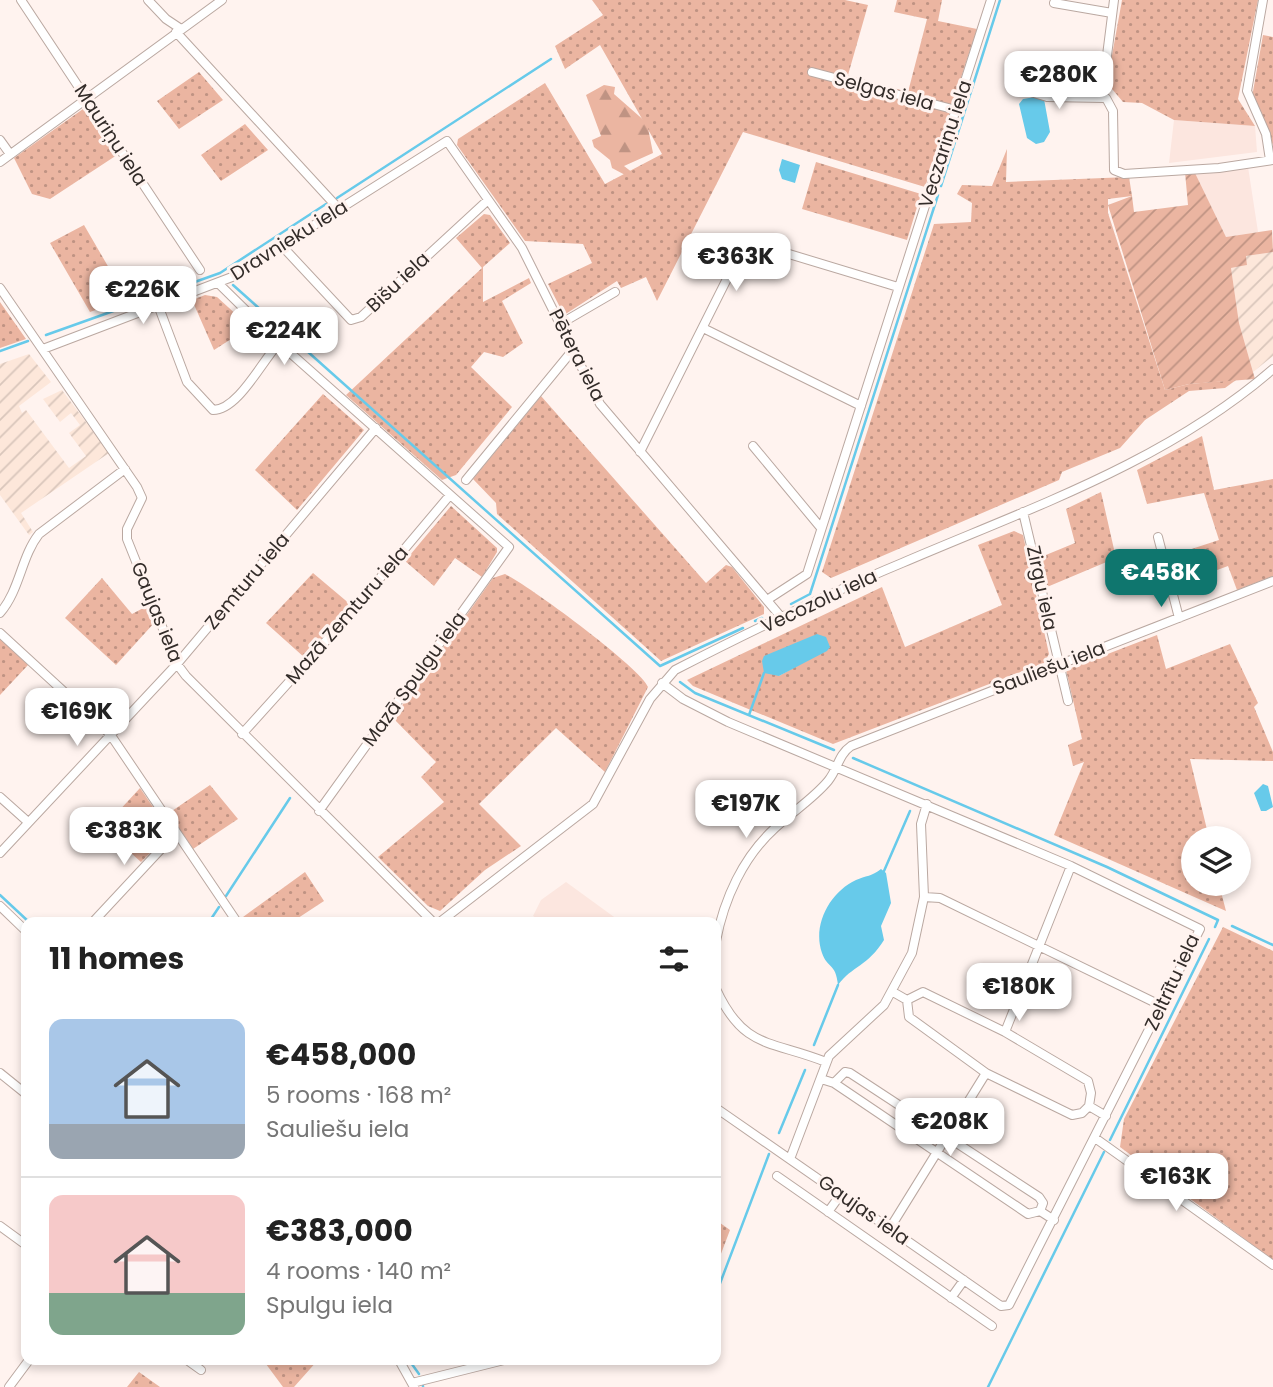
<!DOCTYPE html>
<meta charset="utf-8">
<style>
body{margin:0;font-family:Poppins,sans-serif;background:#f6f6f6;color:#222;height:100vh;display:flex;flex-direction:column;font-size:26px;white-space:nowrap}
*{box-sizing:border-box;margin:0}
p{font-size:23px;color:#767676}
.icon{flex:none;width:38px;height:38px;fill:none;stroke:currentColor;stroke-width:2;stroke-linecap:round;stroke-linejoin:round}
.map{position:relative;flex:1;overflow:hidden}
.drawer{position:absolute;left:21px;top:917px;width:700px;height:448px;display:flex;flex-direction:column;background:#fff;border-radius:14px;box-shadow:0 4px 10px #0003}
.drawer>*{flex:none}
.tools{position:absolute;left:1181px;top:826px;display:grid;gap:14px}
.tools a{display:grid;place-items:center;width:70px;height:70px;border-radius:50%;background:#fff;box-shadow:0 4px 10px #0003;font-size:35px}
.price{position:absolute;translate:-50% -60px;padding:0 16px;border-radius:14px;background:#fff;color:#222;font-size:23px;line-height:46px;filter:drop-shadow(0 2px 4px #0008)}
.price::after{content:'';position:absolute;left:50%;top:42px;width:21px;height:16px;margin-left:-10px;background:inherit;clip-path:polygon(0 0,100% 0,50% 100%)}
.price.on{background:#0f766e;color:#fff}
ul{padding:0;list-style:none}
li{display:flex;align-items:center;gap:21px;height:175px;padding:0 28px}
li+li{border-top:2px solid #e0e0e0}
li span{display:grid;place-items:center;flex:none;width:196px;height:140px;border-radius:14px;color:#555}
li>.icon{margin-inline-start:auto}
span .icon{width:84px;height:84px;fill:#fffc;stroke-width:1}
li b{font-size:30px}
h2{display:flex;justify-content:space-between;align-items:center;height:84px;padding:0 28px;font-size:30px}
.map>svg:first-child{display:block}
.built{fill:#fce6df}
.industrial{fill:url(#industrial-furrows)}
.grass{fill:url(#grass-dots);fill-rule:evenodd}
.forest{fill:url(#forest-firs)}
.garden{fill:url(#garden-furrows)}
.water{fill:#67caea}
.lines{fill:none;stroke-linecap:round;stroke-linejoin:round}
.stream{stroke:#67caea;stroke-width:2.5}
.minor-casing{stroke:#baa8a1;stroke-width:10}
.minor{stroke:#fff;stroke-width:8}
.labels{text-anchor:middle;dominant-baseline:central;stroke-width:6;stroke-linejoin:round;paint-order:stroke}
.street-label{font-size:19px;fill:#332c29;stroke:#fff3ef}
</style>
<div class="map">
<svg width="1273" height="1387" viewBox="0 0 1273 1387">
<defs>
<pattern id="industrial-furrows" width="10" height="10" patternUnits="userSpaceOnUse" patternTransform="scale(1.75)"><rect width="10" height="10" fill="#fde7da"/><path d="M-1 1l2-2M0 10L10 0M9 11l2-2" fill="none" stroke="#d9c6bb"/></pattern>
<pattern id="grass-dots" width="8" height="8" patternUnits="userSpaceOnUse" patternTransform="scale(1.75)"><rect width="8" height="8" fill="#ebb5a1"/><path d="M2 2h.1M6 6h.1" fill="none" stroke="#bf9383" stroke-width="1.8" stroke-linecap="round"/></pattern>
<pattern id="forest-firs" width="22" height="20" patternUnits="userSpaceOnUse" patternTransform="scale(1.75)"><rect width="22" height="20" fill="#ebb5a1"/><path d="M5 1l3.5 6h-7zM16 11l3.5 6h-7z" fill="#bf9383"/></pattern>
<pattern id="garden-furrows" width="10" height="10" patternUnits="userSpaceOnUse" patternTransform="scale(1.75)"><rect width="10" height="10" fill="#ebb5a1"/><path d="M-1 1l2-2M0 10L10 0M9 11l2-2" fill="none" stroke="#bf9383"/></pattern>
</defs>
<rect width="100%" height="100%" fill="#fff3ef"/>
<path class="built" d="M1174 120 1255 126 1257 152 1169 163Z
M1248 167 1258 232 1226 237 1195 173Z
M566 882 621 922H537L538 919 533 916 541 900Z"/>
<path class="industrial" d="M1273 252V356L1253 372 1239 323 1231 268 1247 265 1246 256Z
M29 354 51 382 19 406 22 413 26 410 69 468 86 456 69 433 80 425 71 413 60 422 43 399 62 390 109 453 21 513 33 532 29 535 0 495V364Z"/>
<path class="grass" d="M592 0H845L868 5 848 75 908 92 927 19 894 12 897 0H942L938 21 977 29 925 187 743 132 657 301 646 277 621 288 617 281 564 315 548 284 592 263 583 244 525 241 457 145 458 139 545 83 605 184 662 154 600 45 565 69 555 46 603 15Z
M1122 0H1258L1238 99 1255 126 1174 120 1142 103 1123 102 1107 83Z
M1263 35 1273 37V145L1252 97Z
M199 72 223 100 179 129 157 101Z
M83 109 93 111 120 153 50 199 32 194 14 158Z
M245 124 268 150 221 181 201 155Z
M1007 149 1006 182 1129 177 1132 196 1108 199V213L1165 390 1189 384 1236 380 1225 388 1189 391 1145 420 1120 448 1062 472 1059 480 831 578 822 572 934 224 971 222 972 203 957 194 962 185 992 186Z
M816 162 921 194 907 240 802 209Z
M484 214 490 215 510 243 483 267V302L529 278 531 283 502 301 523 343 503 357 484 352 471 367 512 407 456 475 442 480 346 395 482 268 456 238Z
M84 225 127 299 90 312 50 243Z
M205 295 217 297 250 327 214 350 192 300Z
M0 302 26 339 0 348Z
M323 394 364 430 297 510 255 470Z
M541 396 706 583 726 565 732 567 764 607V614L661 661 497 514 496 503 473 479Z
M1202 436 1214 490 1273 479V576L1237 590 1228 566 1174 586 1167 557 1219 540 1204 493 1147 504 1137 470Z
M1101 492 1116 558 1047 587 1041 557 1075 543 1066 509Z
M451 506 497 548V552L482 577 455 558 434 586 405 561Z
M1014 531 1023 535 1049 654 1044 663 833 744 693 686 687 680 882 587 905 647 1002 605 978 545ZM830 647 779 676 770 655 786 649Z
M313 573 351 605 305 658 266 623Z
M505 574C528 585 641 668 648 687L605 772 556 728 479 804 521 846 485 870 440 911 428 906 378 857 444 802 421 777 436 762 393 718 493 578Z
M102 578 132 614 149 605 155 622 116 665 65 618Z
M1157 635 1166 669 1230 644 1258 703 1254 707 1273 752V761L1190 759 1209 838H1194V884H1219L1226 911 1054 835 1084 762 1073 766 1068 745 1082 739 1066 670Z
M0 638 28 665 0 695Z
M210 785 238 819 193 849 169 813Z
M140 788 166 826V837L141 862 103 828Z
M305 872 324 901 292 922H247L243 917Z
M1223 927 1273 951V1260L1120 1147 1124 1119Z
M716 1220 730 1230 716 1267Z
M263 1360H318L294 1387H283Z
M139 1372 160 1387H127Z"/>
<path class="forest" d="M604 85 615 87 614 94 647 123 653 153 624 166 633 173 627 176 612 168 610 160 594 147 592 140 601 136 586 95Z"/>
<path class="garden" d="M1185 172 1195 173 1226 237 1272 230 1273 252 1246 256 1247 265 1231 268 1239 323 1255 379 1189 384 1165 390 1108 205 1132 196 1134 212 1188 205Z"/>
<path class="water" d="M1035 97 1044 99 1050 132 1044 142 1036 144 1027 138 1019 104 1023 99Z
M782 159 800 165 795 183 782 179 779 170Z
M817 634 826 637 830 647 827 651 779 676 764 673 762 661 764 656Z
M1263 784 1268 786 1273 807 1266 811H1261L1254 793Z
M881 869 886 873 891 903 881 926 884 940C868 966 852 966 838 985 836 963 827 968 822 953 812 925 830 892 856 880 865 876 873 876 881 869Z"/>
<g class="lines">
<path class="stream" d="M941 186 1000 0
M337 198 551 59
M233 285 660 666 743 628
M46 335 220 273 326 204
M0 351 28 341
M791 604 810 594 938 195
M755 621 762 618
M680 682 695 693 834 750
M749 715 764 673
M853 758 1107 867 1218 920 1215 927
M884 871 910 811
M0 895 29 922
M226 896 290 798
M209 922 219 907
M1232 926 1273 945
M814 1045 838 985
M779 1133 805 1070
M1110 1140 1209 939
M716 1294 769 1154
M409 1360 419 1374
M423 1386V1387
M988 1387 1104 1152"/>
<g class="minor-casing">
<path id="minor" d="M21 0 200 270
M148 0 166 19 181 29
M1263 0 1247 91 1266 134 1270 160
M1054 3 1112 13
M176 32 339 209
M812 72 956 110
M1021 89 1047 97 1106 98 1113 111 1114 170 1124 174 1219 168 1273 160
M1102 95 1114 0
M0 140 10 154
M0 162 222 0
M281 245 351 320 361 317 488 200
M218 283 279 343 509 547 319 811
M0 288 137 487 142 498 127 529V539L177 664 186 676 433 922
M158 305 187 382 213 410C238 410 262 361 279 343
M560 324 615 292
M703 328 861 406
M43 349 232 277 447 141 522 248 600 404 782 618
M753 446 821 528
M640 452 746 241 898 287
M466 480 572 351
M1023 512 1068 701
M1158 537 1179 618
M767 600 807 574 991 0
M0 613C20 590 21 557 39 534L125 469
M0 633 110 734 237 922
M662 683 683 699 728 722 1071 866 1200 929 1009 1305 1001 1306 716 1108
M242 734 343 622 450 495
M0 797 28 822
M0 853 177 664 376 428
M924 897 940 898 1162 1006
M0 906 26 931
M93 922 175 834
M440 922 593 804 650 699 675 670C749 632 825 595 902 563 1030 508 1166 462 1273 369
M716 941C724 899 743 857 775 828 792 812 813 799 828 781 838 769 838 755 851 746L1273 581
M716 989C744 1050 771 1040 826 1062
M893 992 907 1000 923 992 1005 1032 1088 1081 1091 1093 1089 1106 1106 1116
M907 1000 909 1017 986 1073 1072 1115 1082 1113 1089 1106
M1005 1032 1071 866
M0 1073 26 1094
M821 1079 834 1083 1028 1214 1040 1211 1054 1220
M834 1083 845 1072 850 1073 1039 1197 1043 1203 1040 1211
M1095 1138 1273 1265
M790 1159 829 1056 884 1005 912 953 924 897 921 824 927 804
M777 1176 992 1326
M828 1212 841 1194
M0 1226 26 1245
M890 1228 986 1073
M951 1298 964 1280
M187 1360 201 1370
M399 1360 414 1387
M412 1383 504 1360
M9 1387 29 1360"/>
</g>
<use href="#minor" class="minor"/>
</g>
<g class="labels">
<g class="street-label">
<text transform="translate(884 91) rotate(15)">Selgas iela</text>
<text transform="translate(111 135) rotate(57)">Mauriņu iela</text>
<text transform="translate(945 144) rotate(-72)">Veczariņu iela</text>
<text transform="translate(289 240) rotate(-32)">Dravnieku iela</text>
<text transform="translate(398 282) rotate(-43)">Bišu iela</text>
<text transform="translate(577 355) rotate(63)">Pētera iela</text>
<text transform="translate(247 581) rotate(-50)">Zemturu iela</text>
<text transform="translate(1042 588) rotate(78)">Zirgu iela</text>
<text transform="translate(819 601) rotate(-25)">Vecozolu iela</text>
<text transform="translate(157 612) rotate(68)">Gaujas iela</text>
<text transform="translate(347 615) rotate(-49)">Mazā Zemturu iela</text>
<text transform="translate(1049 668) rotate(-21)">Sauliešu iela</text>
<text transform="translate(414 679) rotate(-54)">Mazā Spulgu iela</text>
<text transform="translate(1172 982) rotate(-65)">Zeltrītu iela</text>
<text transform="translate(864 1210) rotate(35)">Gaujas iela</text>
</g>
</g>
</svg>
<div class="tools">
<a><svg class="icon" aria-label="layers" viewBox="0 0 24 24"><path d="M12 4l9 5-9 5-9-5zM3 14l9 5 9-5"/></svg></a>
</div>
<b class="price" style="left:1059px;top:111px">€280K</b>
<b class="price" style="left:736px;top:293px">€363K</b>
<b class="price" style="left:143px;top:326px">€226K</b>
<b class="price" style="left:284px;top:367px">€224K</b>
<b class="price on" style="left:1161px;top:609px">€458K</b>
<b class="price" style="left:77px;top:748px">€169K</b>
<b class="price" style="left:746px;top:840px">€197K</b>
<b class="price" style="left:124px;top:867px">€383K</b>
<b class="price" style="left:1019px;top:1023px">€180K</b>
<b class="price" style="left:950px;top:1158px">€208K</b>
<b class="price" style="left:1176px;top:1213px">€163K</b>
<section class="drawer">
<h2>11 homes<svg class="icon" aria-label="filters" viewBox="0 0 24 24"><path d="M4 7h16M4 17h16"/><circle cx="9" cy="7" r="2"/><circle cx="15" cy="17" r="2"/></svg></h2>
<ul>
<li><span style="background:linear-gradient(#a9c7e8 75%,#9aa5b1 0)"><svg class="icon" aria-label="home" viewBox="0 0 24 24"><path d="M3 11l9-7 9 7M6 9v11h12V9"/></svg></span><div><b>€458,000</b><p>5 rooms · 168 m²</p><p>Sauliešu iela</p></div></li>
<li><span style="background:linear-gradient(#f6c9c9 70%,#7fa58c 0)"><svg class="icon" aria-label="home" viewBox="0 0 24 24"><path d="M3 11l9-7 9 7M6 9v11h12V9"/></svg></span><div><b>€383,000</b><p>4 rooms · 140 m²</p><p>Spulgu iela</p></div></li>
</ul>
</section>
</div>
